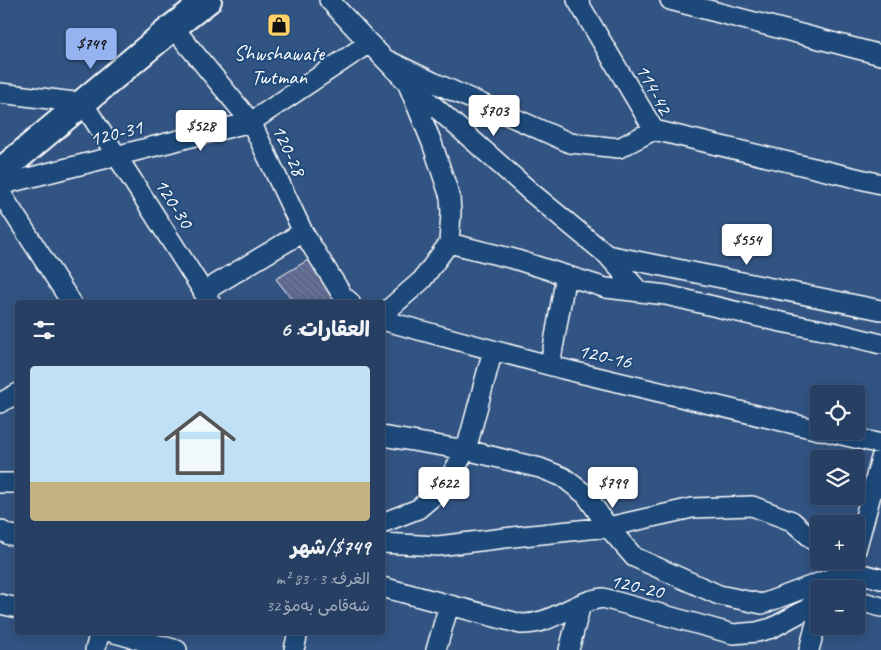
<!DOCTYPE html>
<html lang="ar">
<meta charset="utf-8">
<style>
body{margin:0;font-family:Caveat,"Playpen Sans Arabic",sans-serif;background:#324a6b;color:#f1f3f6;direction:rtl;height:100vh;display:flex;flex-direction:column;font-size:19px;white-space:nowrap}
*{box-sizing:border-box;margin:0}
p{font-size:16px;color:#a4afbe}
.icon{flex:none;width:28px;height:28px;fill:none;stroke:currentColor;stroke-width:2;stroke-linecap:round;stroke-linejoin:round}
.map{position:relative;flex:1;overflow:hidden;direction:ltr}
.panel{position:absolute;left:15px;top:300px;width:370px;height:335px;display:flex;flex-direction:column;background:#263f62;border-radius:5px;box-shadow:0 2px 12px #0003,0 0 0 1px #425877;direction:rtl}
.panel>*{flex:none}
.controls{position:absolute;left:810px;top:385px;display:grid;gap:10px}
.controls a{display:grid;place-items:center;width:55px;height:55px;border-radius:5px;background:#263f62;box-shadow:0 2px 12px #0003,0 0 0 1px #425877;font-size:25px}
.price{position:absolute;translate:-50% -42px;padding:0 11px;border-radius:5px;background:#fff;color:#222;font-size:16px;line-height:32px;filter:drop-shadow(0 1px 2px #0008)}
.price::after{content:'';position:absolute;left:50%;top:30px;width:15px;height:11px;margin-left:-8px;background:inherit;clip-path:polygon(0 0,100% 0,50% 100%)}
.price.on{background:#95b2f1;color:#111}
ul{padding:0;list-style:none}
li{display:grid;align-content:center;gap:10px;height:265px;padding:0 15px}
li span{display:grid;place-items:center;height:155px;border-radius:5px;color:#555}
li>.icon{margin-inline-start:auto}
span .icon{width:90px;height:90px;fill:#fffc;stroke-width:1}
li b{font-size:21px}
h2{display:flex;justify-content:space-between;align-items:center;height:60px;padding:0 15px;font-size:21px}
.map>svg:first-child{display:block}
.building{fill:url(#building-back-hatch);stroke:#fff}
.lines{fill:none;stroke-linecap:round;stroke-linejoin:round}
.street-casing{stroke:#fff;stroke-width:22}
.secondary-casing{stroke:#fff;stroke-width:30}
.street{stroke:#1f4a7a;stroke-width:19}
.secondary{stroke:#1f4a7a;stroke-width:26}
.labels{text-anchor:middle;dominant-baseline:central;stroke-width:4;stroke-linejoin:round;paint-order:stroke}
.poi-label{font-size:21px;fill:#fff;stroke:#1f4a7a}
.street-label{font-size:21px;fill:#fff;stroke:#1f4a7a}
</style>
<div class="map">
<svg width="881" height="650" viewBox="0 0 881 650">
<defs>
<pattern id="building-back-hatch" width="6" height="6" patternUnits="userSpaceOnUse" patternTransform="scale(1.25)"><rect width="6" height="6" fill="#65719b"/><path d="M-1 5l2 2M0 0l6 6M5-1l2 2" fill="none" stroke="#575d70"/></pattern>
</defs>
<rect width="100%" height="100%" fill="#325483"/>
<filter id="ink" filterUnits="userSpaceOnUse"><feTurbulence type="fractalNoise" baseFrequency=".02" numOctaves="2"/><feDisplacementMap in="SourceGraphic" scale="10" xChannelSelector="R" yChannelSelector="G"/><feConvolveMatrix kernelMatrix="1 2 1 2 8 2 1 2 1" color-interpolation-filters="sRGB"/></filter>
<g filter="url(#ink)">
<path class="building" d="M313 257 338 302H294L276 279Z"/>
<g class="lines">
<g class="street-casing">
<path id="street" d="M329 0 369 43 408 83 532 193 607 255 640 292
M670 0 881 55
M173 27 251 122 303 232 343 296 350 302
M385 59 433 82 570 143 619 148 654 130 577 0
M0 93 83 103 210 302
M654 130 881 184
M0 185 251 122 369 43
M0 192 71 302
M449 243 514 259 606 288 666 295 781 322 833 332 881 344
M607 255 881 310
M203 292 303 232
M382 315 422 280 449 243 451 213 450 197 432 143 409 87
M382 320 563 369 819 430
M550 365 566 275
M0 403 18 393
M825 431 881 444
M382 436 466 450 540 468 563 477 586 495 608 527 634 557 719 595 762 604 851 571
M0 483H18
M382 523 418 509 444 487 466 450 493 350
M0 530 9 535 18 536
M382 543 438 546 513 537 608 527 692 508 752 506 792 521 819 545
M856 550 881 458
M839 561 851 571 881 579
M382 587 521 624C552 625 573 601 603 598L733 634 757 632 772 628 807 609 819 598
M856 600 881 607
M0 604 18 608
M111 632 177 650
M95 650 100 632
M294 650 298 632
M436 650 449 605
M569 650 581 604
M809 650 819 612"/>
</g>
<g class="secondary-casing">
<path id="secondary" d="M0 172 173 27 208 0"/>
</g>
<use href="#street" class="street"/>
<use href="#secondary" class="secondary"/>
</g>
</g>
<defs>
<g id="shop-square" transform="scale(1.25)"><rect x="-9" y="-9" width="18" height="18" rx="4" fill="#ffd166" stroke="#1f4a7a"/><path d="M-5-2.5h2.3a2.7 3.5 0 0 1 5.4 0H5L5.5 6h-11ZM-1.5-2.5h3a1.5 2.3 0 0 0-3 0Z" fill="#111"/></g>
</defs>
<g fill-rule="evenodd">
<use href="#shop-square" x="279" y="25"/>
</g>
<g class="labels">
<g class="poi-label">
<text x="279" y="53">Shwshawate<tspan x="279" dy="24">Twtman</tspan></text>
</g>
<g class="street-label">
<text transform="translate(654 89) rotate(62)">114-42</text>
<text transform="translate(116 133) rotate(-14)">120-31</text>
<text transform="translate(289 150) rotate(65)">120-28</text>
<text transform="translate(174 203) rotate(58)">120-30</text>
<text transform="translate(605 356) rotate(13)">120-16</text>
<text transform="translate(637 586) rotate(13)">120-20</text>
</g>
</g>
</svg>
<div class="controls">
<a><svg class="icon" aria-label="locate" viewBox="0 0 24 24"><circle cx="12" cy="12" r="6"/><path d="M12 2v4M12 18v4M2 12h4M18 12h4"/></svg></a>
<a><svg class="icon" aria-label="layers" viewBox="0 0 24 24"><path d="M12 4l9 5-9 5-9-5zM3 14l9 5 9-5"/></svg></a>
<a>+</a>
<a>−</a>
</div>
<b class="price on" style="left:91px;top:70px">$749</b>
<b class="price" style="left:494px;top:137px">$703</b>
<b class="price" style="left:201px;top:152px">$528</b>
<b class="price" style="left:747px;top:266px">$554</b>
<b class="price" style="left:444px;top:509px">$622</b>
<b class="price" style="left:613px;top:509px">$799</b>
<section class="panel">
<h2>العقارات: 6<svg class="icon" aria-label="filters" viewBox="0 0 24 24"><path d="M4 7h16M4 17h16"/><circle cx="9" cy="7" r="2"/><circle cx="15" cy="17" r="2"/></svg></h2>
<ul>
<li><span style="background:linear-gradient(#bfe0f5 75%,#c2b280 0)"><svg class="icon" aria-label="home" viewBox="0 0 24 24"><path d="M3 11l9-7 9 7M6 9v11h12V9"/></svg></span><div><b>$749/شهر</b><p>الغرف: 3 · 83 m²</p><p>شەقامی بەمۆ 32</p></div></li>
</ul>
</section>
</div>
